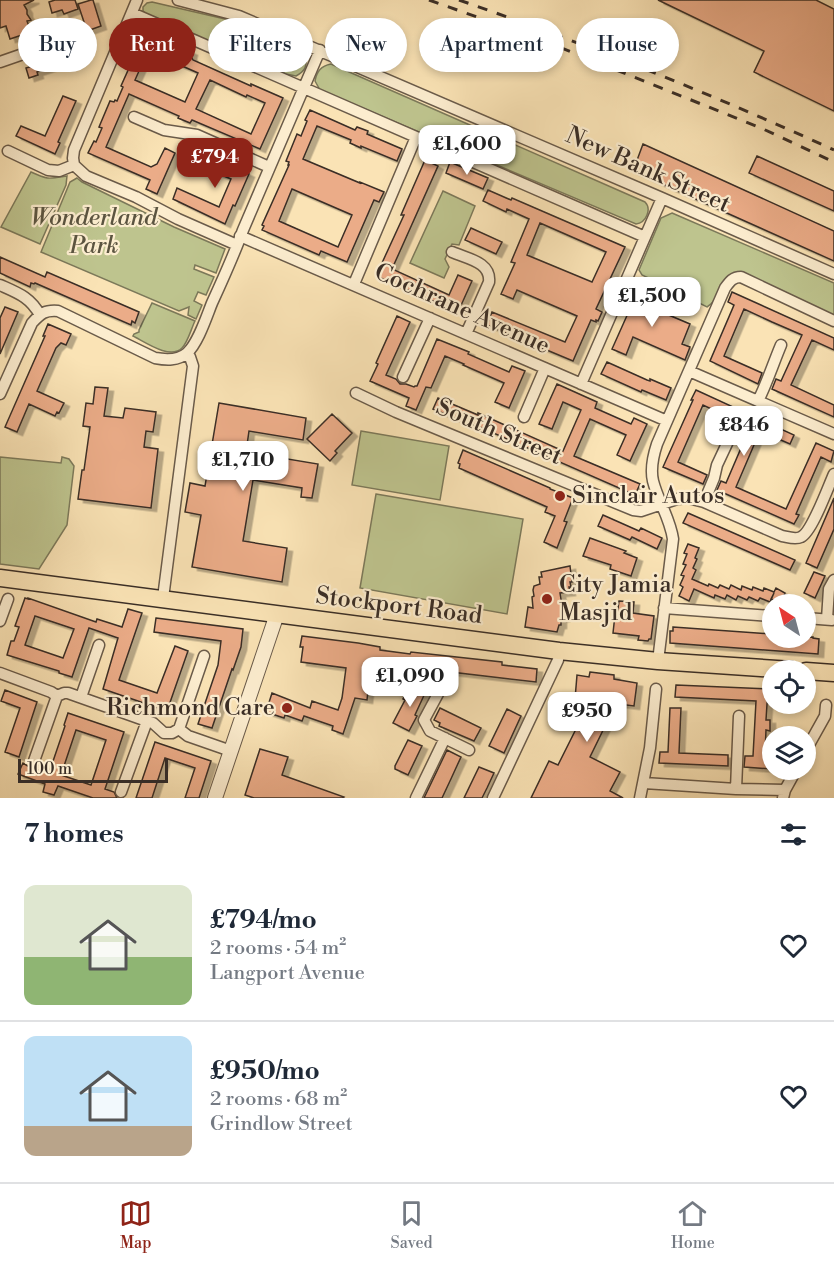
<!DOCTYPE html>
<meta charset="utf-8">
<style>
body{margin:0;font-family:"Libre Bodoni",serif;background:#f6f6f7;color:#1f2937;height:100vh;display:flex;flex-direction:column;font-size:22px;white-space:nowrap}
*{box-sizing:border-box;margin:0}
p{font-size:20px;color:#747a83}
.icon{flex:none;width:33px;height:33px;fill:none;stroke:currentColor;stroke-width:2;stroke-linecap:round;stroke-linejoin:round}
.map{position:relative;height:798px;overflow:hidden}
.details{display:flex;flex-direction:column;background:#fff;flex:1}
.details>*{flex:none}
.hud{position:absolute;left:18px;top:18px;width:798px;height:54px;display:flex;gap:12px}
.needle{width:39px;rotate:324deg}
.buttons{position:absolute;left:762px;top:594px;display:grid;gap:12px}
.buttons a{display:grid;place-items:center;width:54px;height:54px;border-radius:50%;background:#fff;box-shadow:0 3px 9px #0003;font-size:30px}
.scale{position:absolute;left:18px;bottom:15px;width:150px;box-sizing:border-box;padding-left:6px;border:3px solid #3a2e26;border-top:0;font-size:16px;line-height:21px;white-space:nowrap;color:#3a2e26;-webkit-text-stroke:4px #fcedcf;paint-order:stroke}
.price{position:absolute;translate:-50% -51px;padding:0 14px;border-radius:12px;background:#fff;color:#222;font-size:20px;line-height:39px;filter:drop-shadow(0 2px 3px #0008)}
.price::after{content:'';position:absolute;left:50%;top:36px;width:18px;height:14px;margin-left:-9px;background:inherit;clip-path:polygon(0 0,100% 0,50% 100%)}
.price.active{background:#8f2418;color:#fff}
ul{padding:0;list-style:none}
li{display:flex;align-items:center;gap:18px;height:150px;padding:0 24px}
li+li{border-top:2px solid #e0e1e3}
li span{display:grid;place-items:center;flex:none;width:168px;height:120px;border-radius:12px;color:#555}
li>.icon{margin-inline-start:auto}
span .icon{width:72px;height:72px;fill:#fffc;stroke-width:1}
li b{font-size:26px}
h2{display:flex;justify-content:space-between;align-items:center;height:72px;padding:0 24px;font-size:26px}
.pill{padding:0 21px;border-radius:27px;background:#fff;box-shadow:0 3px 9px #0003;font-size:21px;line-height:54px}
.pill.active{background:#8f2418;color:#fff}
.menu{display:flex;justify-content:space-around;align-items:center;height:84px;border-top:2px solid #e0e1e3;background:#fff;font-size:16px;color:#747a83}
.menu a{display:grid;justify-items:center;gap:3px}
.menu .active{color:#8f2418}
.map>svg:first-child{display:block}
.green{fill:#bec48e;stroke:#7c795a;stroke-width:1.5}
.building{fill:#ebac88;stroke:#3a2e26;stroke-width:1.5;fill-rule:evenodd;filter:url(#shadow)}
.lines{fill:none;stroke-linecap:round;stroke-linejoin:round}
.minor-casing{stroke:#6a5b4a;stroke-width:13}
.tertiary-casing{stroke:#6a5b4a;stroke-width:16}
.trunk-casing{stroke:#3a2e26;stroke-width:19}
.minor{stroke:#fcedcf;stroke-width:10}
.tertiary{stroke:#fcedcf;stroke-width:14}
.trunk{stroke:#fae3b5;stroke-width:16}
.rail{stroke:#3a2e26;stroke-width:3;stroke-dasharray:10 10;stroke-linecap:butt}
.poi-dot{fill:#8f2418;stroke:#fcedcf;stroke-width:2}
.labels{text-anchor:middle;dominant-baseline:central;stroke-width:4.5;stroke-linejoin:round;paint-order:stroke}
.street-label{font-size:24px;fill:#3a2e26;stroke:#fcedcf}
.park-label{font-size:24px;font-style:italic;fill:#5b5440;stroke:#fcedcf}
.poi-label{font-size:24px;fill:#3a2e26;stroke:#fcedcf;text-anchor:start}
</style>
<div class="map">
<svg width="834" height="798" viewBox="0 0 834 798">
<defs>
<filter id="shadow"><feDropShadow dx="5.5" dy="3.5" stdDeviation="0" flood-color="#0004"/></filter>
</defs>
<rect width="100%" height="100%" fill="#fae3b5"/>
<filter id="stains"><feTurbulence type="fractalNoise" baseFrequency=".00333" numOctaves="4"/><feColorMatrix values="0 0 0 0 .2 0 0 0 0 .09 0 0 0 0 .02 0 0 0 .5 -.17"/></filter>
<radialGradient id="worn" r=".72"><stop offset=".6" stop-color="#630" stop-opacity="0"/><stop offset="1" stop-color="#630" stop-opacity=".3"/></radialGradient>
<path class="green" d="M152 2 225 19 298 49 306 57C307 67 305 71 296 76L286 74 147 15 143 11V7L147 3Z
M331 64 645 202C652 209 646 223 636 224L320 90 315 81C317 71 321 66 331 64Z
M31 172C49 180 48 179 67 176L66 185 40 244 1 227Z
M77 178 82 182 174 227 225 249 216 273 195 265 194 269 214 277 206 295 198 292 194 301 202 305 196 319 188 315 189 307 179 311 41 252 70 182Z
M443 191 475 206 459 245 452 244 445 259 449 267 444 278 410 263Z
M672 213 834 283V317L736 273C717 278 722 298 707 307L695 301 694 294 686 291 682 296 678 295 668 292 669 288 642 275 639 270 661 218Z
M152 303 195 321C191 329 188 342 182 348 170 360 145 342 133 336L134 334 139 332V330Z
M361 431 449 446 440 500 352 485Z
M0 457 61 463 62 457 69 459 74 466 67 525 39 569 0 564Z
M376 494 523 519 507 614 360 588Z"/>
<path class="building" d="M0 0H34L24 5 27 10V14L31 20 27 21 31 32 10 39 6 26 0 28Z
M55 0H75L78 9 64 14 62 10 52 13 49 2Z
M91 0H93L101 26 87 31 78 4Z
M658 0H816L834 9V111L754 72 764 51Z
M142 37 165 47 167 42 192 52 191 56 193 60 251 86V84L283 98 260 149 192 120 190 123 178 118 179 116 129 94 106 147 151 167 157 164 165 148 175 153 157 194 146 189 150 180 88 153 94 141 96 142 102 128 99 127 110 101 114 102 115 100 117 101 123 87 121 86 129 68V65L126 64 137 38 141 39ZM148 51 198 73 185 102 135 80ZM210 80 246 97 247 95 265 103 251 134 196 109Z
M51 56 55 66 37 72 38 75 29 78 26 68 33 66 31 62Z
M63 96 76 101 58 142 60 143 55 154 16 136 21 126 45 136Z
M310 110 355 130 357 127 368 131 367 134 402 149 397 161 361 146V148L350 143 351 140 317 126 303 159 360 183V182L384 192 379 202 374 200 347 262 321 251 319 255 262 230 264 226 262 225 289 165H288L289 162 286 161 297 134 301 136 307 121 305 120ZM292 189 352 215 338 247 279 221Z
M643 144 834 231V261L633 171Z
M193 151 249 174 235 206 233 205 225 224 173 199 177 188 219 207 231 179 188 161Z
M757 156 834 191V211L749 173Z
M425 160 438 166 392 269 449 295 458 275 472 281 458 312 376 276 404 215H401Z
M450 162 488 178 483 189 446 173Z
M488 190 511 200 512 198 625 247 596 309 602 312 598 321 596 320V322L591 320 573 361 487 325 492 312 565 342 577 316 517 290 513 299 501 294 515 263 511 262 529 219 507 209 506 212 483 201ZM540 223 606 252 592 282 527 255Z
M471 228 502 242 496 254 465 240Z
M0 257 45 277 47 272 139 312 135 323 132 321 131 325 35 283 34 284 31 283 30 287 0 273Z
M642 282 653 287 645 305 690 324 682 344 690 347 685 360 633 337 626 355 612 349Z
M732 292 834 338V350L812 340 791 385 834 405V417L772 389 776 379 781 381 802 335 772 322 744 309 724 356 762 373 758 384 710 361 734 305 728 302Z
M5 307 18 312 0 354V318Z
M397 316 410 322 386 375 396 379 400 384H406L414 387 415 386H417L437 339 469 352 468 354 509 372 512 366 525 371 509 408 495 402 504 383 463 365 464 364 445 356 431 388 426 387 416 410 406 406 409 398 370 381 378 364 376 363Z
M48 324 71 334 66 345 61 343 56 348 37 391 64 403 59 413 57 412 55 416 29 404 17 432 5 427 45 336H43Z
M607 362 647 380 650 381V379L671 388 666 400 642 390 641 392 601 374Z
M557 384 597 402 595 408 631 424 634 418 647 424 630 461 617 455 626 435 590 419 574 456 640 484 635 495 473 424V426L433 409 438 398 478 415V413L563 451 581 410 563 402 552 429 539 424Z
M95 387 108 388 104 416 123 418 125 408 156 412 153 432 146 431 144 447 158 449 151 508 78 499 82 470H84L90 427 83 426 86 403 93 404Z
M696 390 794 435 790 444 760 431 736 487 786 509 816 443 834 451 831 462 821 457 796 514 799 515 794 524 717 490 721 481 726 483 750 427 703 405 678 462 707 475 703 484 663 467 693 400H691Z
M219 403 306 418 303 440 249 431 246 452 318 464 312 498 301 497 302 488 253 480 243 541 287 548 282 582 192 567 201 515 185 512 190 483 205 486Z
M332 414 352 433 335 451 337 453 330 461 307 439Z
M463 450 550 488V489L573 498 564 521 567 522 557 548 544 542 555 516 545 512 547 507 459 468 460 464 458 463Z
M834 498V529L817 568 806 563Z
M688 513 795 560 790 570 683 523Z
M603 515 639 531 641 528 662 538 657 549 632 537 630 540 598 526Z
M590 538 626 551 624 553 637 558 631 576 610 569 611 565 583 556Z
M688 544 699 548 695 558 697 559 693 568 696 570 692 579 708 586 709 584 718 588 720 585 729 589 731 585 741 590 742 586 752 590 753 587 763 591 764 588 774 592 776 588 785 593 781 603 771 599 774 593 770 602 760 598 758 601 749 597 747 600 738 596 736 600 727 595 725 599 715 595 714 598 694 589 689 601 679 596 683 587 680 585 684 576 681 575 686 565 683 564 687 554 684 553Z
M570 566 572 582H570L571 587H569L570 592 560 593 564 618 561 619V625H559L557 632 525 627 528 607 533 608 532 597 534 596 533 590 534 586 540 584 539 577H542L541 572Z
M814 572 825 576 815 598 804 593Z
M25 598 28 599V598L96 622 97 619 122 627 128 609 142 613 119 680 157 693 175 646 188 651 167 711 103 689 118 638 89 628 72 677 59 673V671L7 655 11 641H14L19 627 15 626ZM35 616 74 629 63 658 25 645Z
M619 601 634 602 633 613 654 616 651 639H649L648 641 638 640 639 636 613 633 615 615 617 616Z
M156 618 243 629 241 647 233 670 232 669 212 728 198 724 218 665 221 641 154 632Z
M673 627 771 634 770 638 813 637V638L819 639 818 654 670 643V631H673Z
M302 636 358 643 380 647V650L410 654 411 652 502 662V665L537 669 536 682 434 670 435 667 425 666 416 665V668L367 664 391 675V676L370 674 367 700 355 698 343 734 332 730 333 726 304 716 302 721 285 715 284 718 266 712 272 693 310 708 312 701 338 710 342 698 346 668 301 662 303 647H300Z
M590 672 614 675V679L637 683 634 706 611 703 609 718 590 757 620 772 610 791 623 798H531L549 761 558 765 585 711 586 701 575 699 577 675 589 677Z
M410 684 426 691 415 715 417 716 409 731 393 723 405 700 403 699Z
M676 685 768 689 766 720H770V731L766 730 765 754 772 755V769L744 767 745 756H753L756 701 675 697Z
M5 690 37 702 19 757 5 752 20 708 1 701Z
M440 708 481 728 474 741 439 726 440 723 434 720Z
M670 708H681L679 753 728 755V766L659 763 660 752H668Z
M507 709 521 716 504 753 489 746Z
M68 713 124 732 105 789 114 792 117 798H93L58 786 54 795 43 792 45 784 18 774 23 763 31 768 49 773 65 726 64 725ZM76 730 106 740 91 785 61 775Z
M408 740 422 746 408 775 395 769V766Z
M155 742 211 761 199 798H185L195 768 165 758 152 798H136Z
M260 749 288 757 282 775 344 797 343 798H254L245 795Z
M447 750 461 757 450 781 442 798H424Z
M479 767 494 773 487 788 482 798H464Z"/>
<g class="lines">
<g class="minor-casing">
<path id="minor" d="M178 0 239 16 662 198 834 274
M132 13 645 237
M0 62 72 37
M134 117 164 130 197 135 269 167
M8 151 48 170 59 171 74 165 86 176 136 197 178 219 237 245
M74 165 73 158 74 150 137 0
M240 236 667 421
M452 252C468 259 491 262 489 282L466 334
M354 284 416 137
M0 285C18 293 30 297 40 315
M689 371 834 434
M403 377 430 318
M581 384 662 198
M356 393 396 412 633 510 641 511 677 499 688 498 704 502 782 536C788 537 795 540 801 537 812 532 828 487 834 474
M0 394 32 323C41 313 45 310 58 311L155 358C166 360 178 361 187 353 198 343 206 318 212 303 223 279 234 255 243 230L320 50
M758 401C767 383 773 364 781 345
M524 417 545 368
M704 502 714 478 717 465 732 433
M163 598 193 366 190 357 187 353
M664 608 772 616
M806 618 832 620
M827 619 829 589 834 580
M0 621 8 599
M658 661 673 539C670 518 658 501 653 481 650 468 653 456 657 444L725 288C730 281 733 277 741 277L834 321
M0 673 51 692 57 696 64 693H68L147 721 153 723 164 733H172L179 729 188 736 231 751
M439 692 424 720 430 731 469 750
M81 697 99 645
M179 729 204 656
M806 750 825 716 826 705
M34 761 57 696
M644 783 736 789 785 790
M736 789 739 716
M121 792 147 721
M416 798 445 738
M493 798 558 660 559 651
M640 798 650 748 656 689
M783 798 785 790 796 770"/>
</g>
<g class="tertiary-casing">
<path id="tertiary" d="M215 798 277 614"/>
</g>
<g class="trunk-casing">
<path id="trunk" d="M0 578 559 651 658 661 792 670
M806 671 834 673"/>
</g>
<use href="#minor" class="minor"/>
<use href="#tertiary" class="tertiary"/>
<use href="#trunk" class="trunk"/>
<path class="rail" d="M429 0 539 39 761 128 834 162
M459 0C586 44 712 94 834 150"/>
</g>
<g class="poi-dot">
<circle cx="560" cy="496" r="6"/>
<circle cx="547" cy="599" r="6"/>
<circle cx="287" cy="708" r="6"/>
</g>
<g class="labels">
<g class="street-label">
<text transform="translate(648 170) rotate(24)">New Bank Street</text>
<text transform="translate(462 309) rotate(24)">Cochrane Avenue</text>
<text transform="translate(499 432) rotate(23)">South Street</text>
<text transform="translate(399 606) rotate(7)">Stockport Road</text>
</g>
<g class="park-label">
<text x="94" y="218">Wonderland<tspan x="94" dy="28">Park</tspan></text>
</g>
<g class="poi-label">
<text x="572" y="496">Sinclair Autos</text>
<text x="559" y="585">City Jamia<tspan x="559" dy="28">Masjid</tspan></text>
<text x="275" y="708" text-anchor="end">Richmond Care</text>
</g>
</g>
<rect width="100%" height="100%" filter="url(#stains)"/>
<rect width="100%" height="100%" fill="url(#worn)"/>
</svg>
<div class="buttons">
<a><svg class="needle" viewBox="-14 -14 28 28"><path d="M0-13l5 13h-10z" fill="#e53935"/><path d="M0 13l5-13h-10z" fill="#747a83"/></svg></a>
<a><svg class="icon" aria-label="locate" viewBox="0 0 24 24"><circle cx="12" cy="12" r="6"/><path d="M12 2v4M12 18v4M2 12h4M18 12h4"/></svg></a>
<a><svg class="icon" aria-label="layers" viewBox="0 0 24 24"><path d="M12 4l9 5-9 5-9-5zM3 14l9 5 9-5"/></svg></a>
</div>
<div class="scale">100 m</div>
<b class="price" style="left:467px;top:176px">£1,600</b>
<b class="price active" style="left:215px;top:189px">£794</b>
<b class="price" style="left:652px;top:328px">£1,500</b>
<b class="price" style="left:744px;top:457px">£846</b>
<b class="price" style="left:243px;top:492px">£1,710</b>
<b class="price" style="left:410px;top:708px">£1,090</b>
<b class="price" style="left:587px;top:743px">£950</b>
<div class="hud">
<a class="pill">Buy</a>
<a class="pill active">Rent</a>
<a class="pill">Filters</a>
<a class="pill">New</a>
<a class="pill">Apartment</a>
<a class="pill">House</a>
</div>
</div>
<section class="details">
<h2>7 homes<svg class="icon" aria-label="filters" viewBox="0 0 24 24"><path d="M4 7h16M4 17h16"/><circle cx="9" cy="7" r="2"/><circle cx="15" cy="17" r="2"/></svg></h2>
<ul>
<li><span style="background:linear-gradient(#dfe7d0 60%,#8fb573 0)"><svg class="icon" aria-label="home" viewBox="0 0 24 24"><path d="M3 11l9-7 9 7M6 9v11h12V9"/></svg></span><div><b>£794/mo</b><p>2 rooms · 54 m²</p><p>Langport Avenue</p></div><svg class="icon" aria-label="heart" viewBox="0 0 24 24"><path d="M12 20l-8-8c-3-5 5-10 8-4 3-6 11-1 8 4z"/></svg></li>
<li><span style="background:linear-gradient(#bfe0f5 75%,#b9a48a 0)"><svg class="icon" aria-label="home" viewBox="0 0 24 24"><path d="M3 11l9-7 9 7M6 9v11h12V9"/></svg></span><div><b>£950/mo</b><p>2 rooms · 68 m²</p><p>Grindlow Street</p></div><svg class="icon" aria-label="heart" viewBox="0 0 24 24"><path d="M12 20l-8-8c-3-5 5-10 8-4 3-6 11-1 8 4z"/></svg></li>
</ul>
</section>
<nav class="menu">
<a class="active"><svg class="icon" aria-label="map" viewBox="0 0 24 24"><path d="M3 6l6-2 6 2 6-2v14l-6 2-6-2-6 2zM9 4v14M15 6v14"/></svg>Map</a>
<a><svg class="icon" aria-label="saved" viewBox="0 0 24 24"><path d="M7 4h10v16l-5-4-5 4z"/></svg>Saved</a>
<a><svg class="icon" aria-label="home" viewBox="0 0 24 24"><path d="M3 11l9-7 9 7M6 9v11h12V9"/></svg>Home</a>
</nav>
